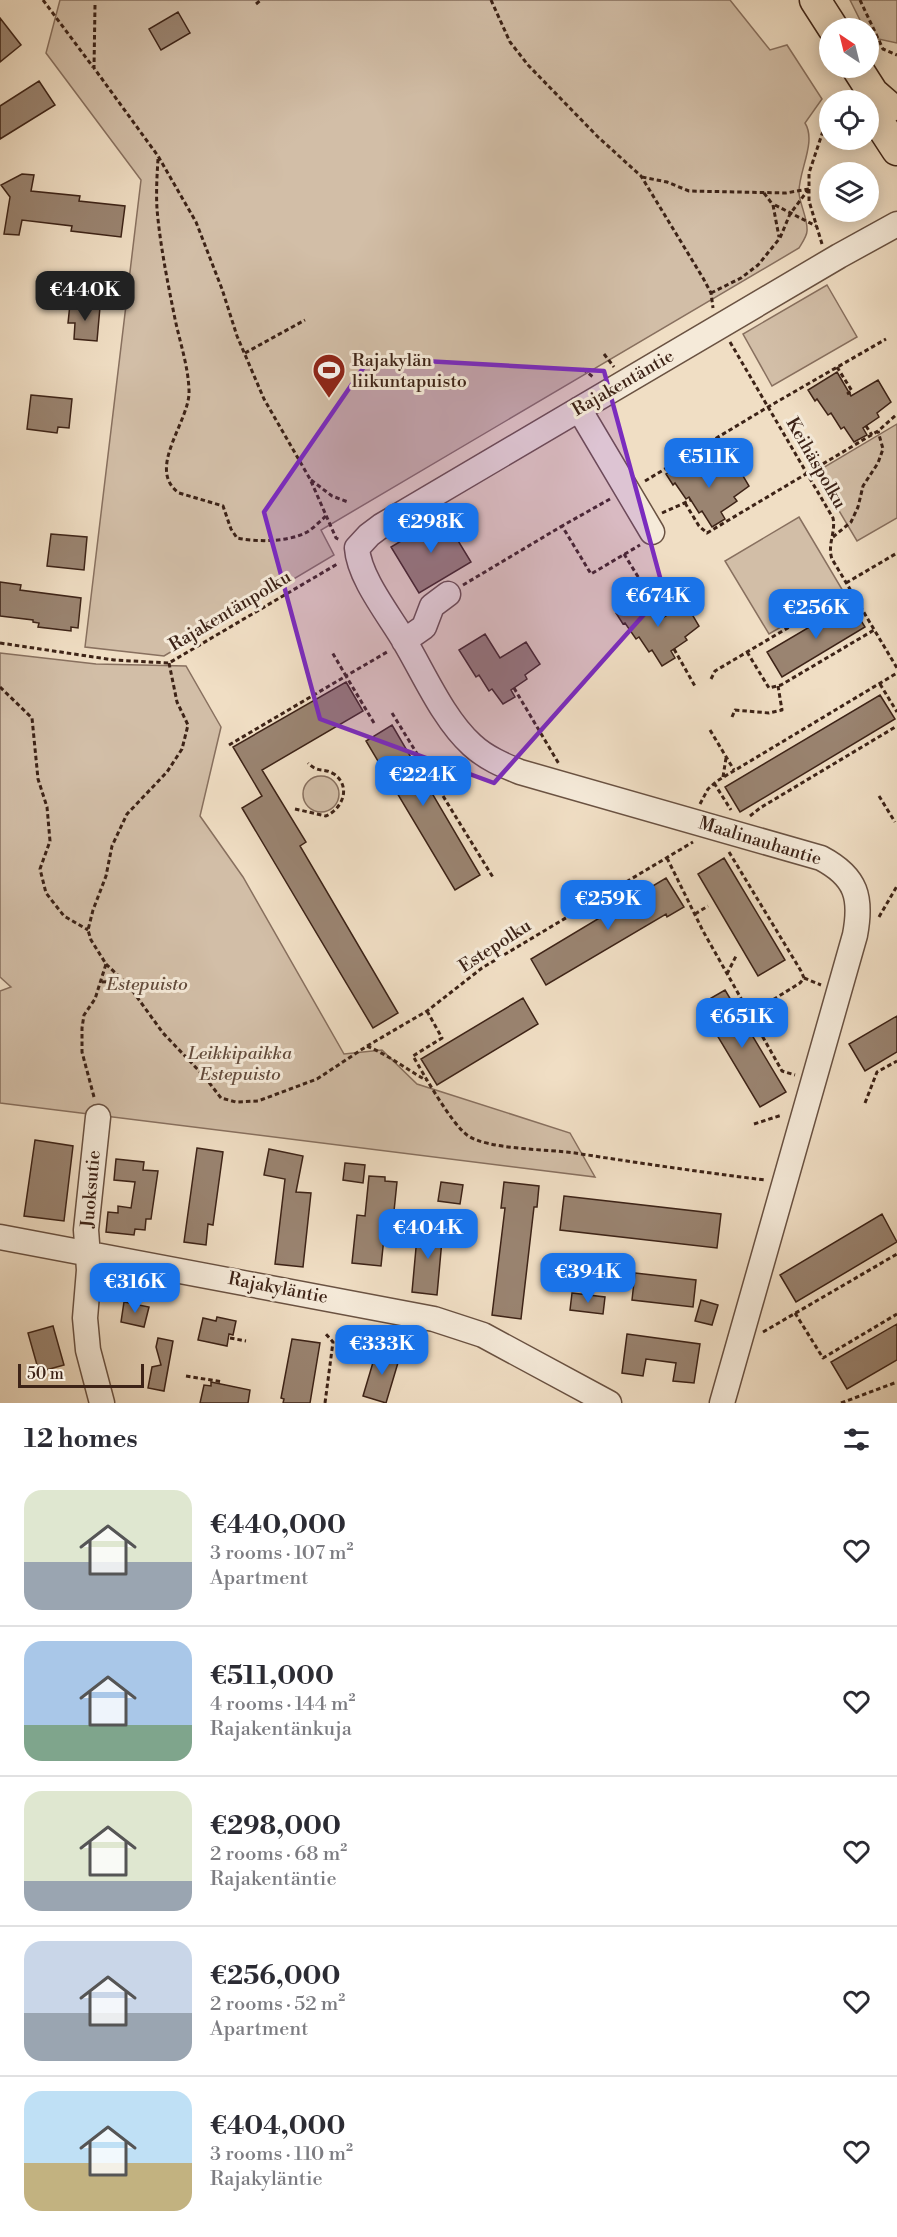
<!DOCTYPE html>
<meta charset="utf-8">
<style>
body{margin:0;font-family:"Libre Bodoni",serif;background:#f2f2f3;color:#2b2b33;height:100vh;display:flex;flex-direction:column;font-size:22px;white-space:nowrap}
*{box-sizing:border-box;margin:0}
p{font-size:20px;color:#7c7c81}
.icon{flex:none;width:33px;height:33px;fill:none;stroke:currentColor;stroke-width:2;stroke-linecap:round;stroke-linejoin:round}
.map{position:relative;height:1403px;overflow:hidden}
.side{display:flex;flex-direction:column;background:#fff;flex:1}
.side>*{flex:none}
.needle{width:39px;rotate:325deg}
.fabs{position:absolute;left:819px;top:18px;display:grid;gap:12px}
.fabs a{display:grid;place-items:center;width:60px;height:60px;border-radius:50%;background:#fff;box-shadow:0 3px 15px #0003;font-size:30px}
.scale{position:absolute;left:18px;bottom:15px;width:126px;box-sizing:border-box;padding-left:6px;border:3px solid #3d2317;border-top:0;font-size:16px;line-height:21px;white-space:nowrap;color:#3d2317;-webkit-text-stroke:4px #f5ead9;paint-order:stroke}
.price{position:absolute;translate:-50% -51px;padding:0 14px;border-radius:12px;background:#1a73e8;color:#fff;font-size:20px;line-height:39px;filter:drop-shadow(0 2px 3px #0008)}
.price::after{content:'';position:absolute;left:50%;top:36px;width:18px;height:14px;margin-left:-9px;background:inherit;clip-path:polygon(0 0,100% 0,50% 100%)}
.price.on{background:#222;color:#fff}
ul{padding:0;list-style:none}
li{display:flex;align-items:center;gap:18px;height:150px;padding:0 24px}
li+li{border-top:2px solid #e1e1e2}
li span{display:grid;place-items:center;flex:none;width:168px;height:120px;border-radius:18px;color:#555}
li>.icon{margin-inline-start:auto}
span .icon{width:72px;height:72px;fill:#fffc;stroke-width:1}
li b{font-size:26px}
h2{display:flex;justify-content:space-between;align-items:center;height:72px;padding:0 24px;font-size:26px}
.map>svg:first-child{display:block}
.green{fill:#d2bea7;stroke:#88705f;stroke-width:1.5}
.building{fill:#9a8471;stroke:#3d2317;stroke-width:1.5}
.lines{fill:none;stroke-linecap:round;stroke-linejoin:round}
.minor-casing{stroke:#6a5242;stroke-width:27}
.major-casing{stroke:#3d2317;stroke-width:33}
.path{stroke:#3d2317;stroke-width:3;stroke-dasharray:4.5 3;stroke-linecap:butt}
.minor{stroke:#f5ead9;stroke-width:24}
.major{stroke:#f0dec4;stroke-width:30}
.marked{fill:#7b2cbf;fill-opacity:0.2;stroke:#7b2cbf;stroke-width:4.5;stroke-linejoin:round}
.labels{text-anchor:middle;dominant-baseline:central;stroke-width:6;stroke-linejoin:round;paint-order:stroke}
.poi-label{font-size:18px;fill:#3d2317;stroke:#f5ead9;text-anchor:start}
.street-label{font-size:18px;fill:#3d2317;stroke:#f5ead9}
.park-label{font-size:18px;font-style:italic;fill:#624a3b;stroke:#f5ead9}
</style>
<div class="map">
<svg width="897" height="1403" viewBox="0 0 897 1403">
<rect width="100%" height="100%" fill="#f0dec4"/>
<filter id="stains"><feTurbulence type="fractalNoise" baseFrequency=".00333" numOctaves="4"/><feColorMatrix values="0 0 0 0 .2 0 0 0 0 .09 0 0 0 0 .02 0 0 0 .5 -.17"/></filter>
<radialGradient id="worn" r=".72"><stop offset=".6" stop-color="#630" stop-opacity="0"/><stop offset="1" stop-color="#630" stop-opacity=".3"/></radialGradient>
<path class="green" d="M60 0H730L770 50 787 45 822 99 805 123C817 142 798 172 799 193 800 205 808 219 807 231 807 236 802 243 799 248L321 530 334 555 164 656 85 647 141 180 46 53Z
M850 0H897V43L869 37 868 28H864Z
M827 285 857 337 772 386 743 334Z
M897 424V518L857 541 816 472Z
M799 517 843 591 769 634 725 561Z
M0 653 96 664 186 666 221 727 200 816 243 877 344 1054 382 1050 417 1084 570 1133 595 1177 0 1103V991L11 987 0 977Z
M303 794a18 18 0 1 1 36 0a18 18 0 1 1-36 0Z"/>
<path class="building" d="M178 12 190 33 161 50 149 29Z
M0 18 21 45 0 62Z
M39 81 55 105 0 139V106Z
M22 174 34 175 31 191 80 196 79 201 125 206 121 237 71 231 72 226 22 220 19 235 4 234 10 197 1 185Z
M70 304 100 307 97 341 74 339 75 323H68Z
M837 372 851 396 878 380 891 402 877 413 879 417 863 428 867 435 854 442 844 427 841 429 831 413 828 415 817 399 815 401 808 390Z
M31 395 72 399 69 428 58 427 57 433 27 429Z
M695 457 709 480 736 464 749 486 734 497 737 501 721 512 725 519 712 527 702 511 699 513 689 497 686 499 675 483 673 485 666 474Z
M443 516 471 562 419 593 391 547Z
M51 534 87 537 84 570 47 566Z
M0 582 21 585 20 590 81 598 78 628 71 627V631L38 627 39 623 33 622V620L0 616Z
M645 596 659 620 686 604 699 626 685 637 687 640 671 651 675 658 662 666 652 650 649 652 639 637 636 639 625 623 623 624 616 613Z
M850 603 865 627 782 677 767 652Z
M485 634 500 658 526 642 540 664 525 675 527 679 511 690 515 697 503 704 492 689 489 691 479 675 476 677 459 650Z
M346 682 363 711 262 770 306 842 300 846 398 1013 373 1028 242 808 262 796 233 747Z
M880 695 895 719 740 812 725 787Z
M392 725 480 875 455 890 366 741Z
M724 858 785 960 758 976 698 874Z
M666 878 684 907 667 917 666 914 546 985 531 959Z
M725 990 786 1092 760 1107 699 1005Z
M523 998 538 1024 437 1085 421 1059Z
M897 1016V1052L865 1071 849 1044Z
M35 1140 73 1146 64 1221 24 1216Z
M197 1148 223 1152 213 1225 208 1224 206 1245 184 1242Z
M269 1149 303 1156 296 1192 311 1193 303 1267 275 1264 285 1179 264 1175Z
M116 1159 144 1162 143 1170 158 1171 151 1219H146L145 1230 135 1229 134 1235 106 1232 108 1212 118 1213V1206L131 1208 135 1182 114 1180Z
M345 1163 365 1165 363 1183 343 1180Z
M369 1176 385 1177V1181L397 1182 394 1211H391L390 1220 386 1219 381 1266 352 1263 357 1215 365 1216Z
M441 1182 463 1185 460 1204 438 1201Z
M504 1182 539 1186 537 1207H534L521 1319 492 1315 505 1208H501Z
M564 1196 721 1214 717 1248 560 1230Z
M882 1214 897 1242 796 1302 780 1275Z
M418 1226 443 1229 437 1295 412 1292Z
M635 1273 696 1280 693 1307 632 1300Z
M572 1293 605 1297 603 1314 570 1310Z
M701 1300 718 1305 712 1325 695 1321Z
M124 1302 149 1307 144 1327 121 1322Z
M217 1317 236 1321 233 1335 229 1334 227 1346 198 1340 203 1318 216 1321Z
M897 1324V1360L847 1389 831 1362Z
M53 1326 64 1365 39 1372 28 1333Z
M627 1334 700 1344 694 1383 673 1381 676 1363 646 1359 643 1376 622 1373Z
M158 1338 173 1341 164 1391 148 1388 152 1367 161 1365 156 1347Z
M292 1339 320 1343 310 1403H283L284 1399 281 1398Z
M377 1349 400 1356 386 1403 363 1396Z
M211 1382 250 1390 248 1403H200L204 1385 211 1386Z"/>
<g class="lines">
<g class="minor-casing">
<path id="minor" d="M579 409 652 532
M404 641 424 627 432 606 448 594
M98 1117 86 1230 89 1270 85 1318 88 1350 102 1403
M0 1237 434 1319 483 1335 609 1403
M722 1403 855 935C862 898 857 877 821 858L520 772C503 765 486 758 472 745 444 720 424 674 405 642 390 616 359 578 357 548L369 535 381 526 839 256 897 224"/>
</g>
<g class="major-casing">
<path id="major" d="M815 0 833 28
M857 68 873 93 889 107
M873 93 880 124 897 150"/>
</g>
<path class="path" d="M43 0 93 67
M491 0 510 42 528 65 598 137 641 176 703 278 711 293 713 308
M860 0 883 49 897 55
M256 4 261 0
M95 5 94 68 158 156 196 222 222 289 237 336 264 399 310 479 336 538 340 540
M841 100H842
M158 159C157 175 156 193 157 209 160 244 167 279 174 314 179 340 188 364 189 390 191 420 145 469 179 493L223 506 231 529 237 538C257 542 284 542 303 534 311 531 319 522 326 516
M642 177 667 182 689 191 786 193 809 189
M764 193 773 205 779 237
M775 205 816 226
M822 244 809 201V173L830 110
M711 293 741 278 758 265 780 238 790 214 808 190
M730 342 833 518C836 532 827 545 832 559L897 668
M245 353 305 320
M604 354 614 367
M837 367 852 391 847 394
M583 369 593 377
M866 426 872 435
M696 451 710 475 705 478
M311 480 332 496 348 502
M645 481 768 407 886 339
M610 499 562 526 591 574 640 545
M685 503 699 526 707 533 878 431 897 414
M662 513 691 500
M833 537 851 522 858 507 863 486 878 463 883 449 878 431
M624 554 661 614 655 618
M846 583 897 553
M463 585 562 526
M0 643 114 660 169 663 339 563
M674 649 696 688
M747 652 769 688 781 685 874 630
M711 679 715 671 850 591
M880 684 897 712
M0 687 32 718 38 779 47 807 50 841 40 869 46 893 64 916 88 930
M514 688 559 764
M392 713 494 879
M732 717 735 710 769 713 782 710 778 686
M374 723 346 676 387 652
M710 730 734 770
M229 745 346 676 332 652
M723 777 726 758
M714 783 731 810
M879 796 895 822
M700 804 708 789 717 781 897 673
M295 809 326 816C342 809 352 787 334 774 323 767 319 774 308 763
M750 816 760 808 897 726
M729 852 801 971 804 978 800 983 750 1014
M667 858 703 931 782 1071 795 1075
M695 914 708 906
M879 917 897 886
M106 964 129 986 163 1033 204 1076 221 1098 236 1102 258 1101 317 1079 367 1046 427 1011 482 968 693 842
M727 974 736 956
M804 978 821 985
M102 982 123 981
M427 1011 442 1038 413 1056C424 1075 451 1123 467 1135 487 1150 549 1149 575 1153 638 1163 701 1172 765 1180
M367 1046C388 1055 406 1069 426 1080
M94 1097 82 1052V1028L84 1015 95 999 106 964 91 940 88 930 93 910 106 876 112 846 127 814 167 772 182 749 188 725 177 702 169 663
M865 1103 877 1072 897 1061
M754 1124 782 1115
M795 1313 823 1358 897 1314
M763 1332 897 1254
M230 1338 246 1341
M186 1376 223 1382
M325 1403 333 1342 325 1333
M841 1403 897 1382"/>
<use href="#minor" class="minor"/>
<use href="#major" class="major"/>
</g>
<path class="marked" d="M370 358 604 371 664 592 494 783 320 719 264 512Z"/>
<defs>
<g id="stadium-pin" transform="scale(1.725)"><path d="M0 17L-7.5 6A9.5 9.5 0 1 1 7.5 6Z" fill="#8f2418" stroke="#f5ead9"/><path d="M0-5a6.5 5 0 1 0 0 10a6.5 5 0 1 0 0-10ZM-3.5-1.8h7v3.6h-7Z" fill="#fff"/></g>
</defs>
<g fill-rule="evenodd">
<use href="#stadium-pin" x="329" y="370"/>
</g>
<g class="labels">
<g class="poi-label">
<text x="352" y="360">Rajakylän<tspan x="352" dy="21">liikuntapuisto</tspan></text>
</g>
<g class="street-label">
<text transform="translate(623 383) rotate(-30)">Rajakentäntie</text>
<text transform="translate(816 463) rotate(60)">Keihäspolku</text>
<text transform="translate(230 611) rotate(-31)">Rajakentänpolku</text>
<text transform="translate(760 841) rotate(17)">Maalinauhantie</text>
<text transform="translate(495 946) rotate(-33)">Estepolku</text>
<text transform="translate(91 1189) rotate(-85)">Juoksutie</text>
<text transform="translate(278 1288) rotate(11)">Rajakyläntie</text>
</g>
<g class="park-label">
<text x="147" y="984">Estepuisto</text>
<text x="240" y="1053">Leikkipaikka<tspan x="240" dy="21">Estepuisto</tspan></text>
</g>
</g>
<rect width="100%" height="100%" filter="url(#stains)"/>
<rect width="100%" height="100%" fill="url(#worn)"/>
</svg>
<div class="fabs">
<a><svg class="needle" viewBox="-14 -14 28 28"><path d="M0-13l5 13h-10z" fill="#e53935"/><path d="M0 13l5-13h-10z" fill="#7c7c81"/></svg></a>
<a><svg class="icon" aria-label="locate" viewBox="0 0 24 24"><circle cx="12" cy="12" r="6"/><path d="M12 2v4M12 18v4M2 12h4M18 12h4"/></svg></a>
<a><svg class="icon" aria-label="layers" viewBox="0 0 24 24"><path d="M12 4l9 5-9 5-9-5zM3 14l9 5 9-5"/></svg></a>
</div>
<div class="scale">50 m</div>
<b class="price on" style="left:85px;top:322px">€440K</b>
<b class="price" style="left:709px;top:489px">€511K</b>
<b class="price" style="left:431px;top:554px">€298K</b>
<b class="price" style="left:658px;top:628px">€674K</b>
<b class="price" style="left:816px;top:640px">€256K</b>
<b class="price" style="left:423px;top:807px">€224K</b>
<b class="price" style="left:608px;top:931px">€259K</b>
<b class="price" style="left:742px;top:1049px">€651K</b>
<b class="price" style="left:428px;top:1260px">€404K</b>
<b class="price" style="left:588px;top:1304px">€394K</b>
<b class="price" style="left:135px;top:1314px">€316K</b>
<b class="price" style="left:382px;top:1376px">€333K</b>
</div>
<section class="side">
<h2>12 homes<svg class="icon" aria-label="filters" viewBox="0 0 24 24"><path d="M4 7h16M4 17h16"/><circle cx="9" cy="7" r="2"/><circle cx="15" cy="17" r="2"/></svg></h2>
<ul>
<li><span style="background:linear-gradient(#dfe7d0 60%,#9aa5b1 0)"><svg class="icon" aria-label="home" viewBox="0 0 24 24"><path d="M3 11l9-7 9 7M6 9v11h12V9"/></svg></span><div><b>€440,000</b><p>3 rooms · 107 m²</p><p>Apartment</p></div><svg class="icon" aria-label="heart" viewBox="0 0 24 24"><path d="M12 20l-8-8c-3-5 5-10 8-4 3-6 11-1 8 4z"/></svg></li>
<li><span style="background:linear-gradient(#a9c7e8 70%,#7fa58c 0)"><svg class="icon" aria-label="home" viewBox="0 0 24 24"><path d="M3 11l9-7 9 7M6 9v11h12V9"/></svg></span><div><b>€511,000</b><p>4 rooms · 144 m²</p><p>Rajakentänkuja</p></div><svg class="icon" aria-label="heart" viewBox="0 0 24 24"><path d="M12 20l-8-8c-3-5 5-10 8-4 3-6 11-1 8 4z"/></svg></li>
<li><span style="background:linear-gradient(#dfe7d0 75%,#9aa5b1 0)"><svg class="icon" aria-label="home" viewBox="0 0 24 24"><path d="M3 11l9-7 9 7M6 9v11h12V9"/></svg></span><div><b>€298,000</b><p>2 rooms · 68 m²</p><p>Rajakentäntie</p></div><svg class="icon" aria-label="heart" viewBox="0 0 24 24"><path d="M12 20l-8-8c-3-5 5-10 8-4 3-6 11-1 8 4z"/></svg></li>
<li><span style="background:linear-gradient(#c9d6e8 60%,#9aa5b1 0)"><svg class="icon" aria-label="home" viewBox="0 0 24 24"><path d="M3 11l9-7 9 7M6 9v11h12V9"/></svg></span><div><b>€256,000</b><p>2 rooms · 52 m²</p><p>Apartment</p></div><svg class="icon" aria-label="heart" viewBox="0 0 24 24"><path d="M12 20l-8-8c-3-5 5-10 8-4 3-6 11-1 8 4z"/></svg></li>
<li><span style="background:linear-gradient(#bfe0f5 60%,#c2b280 0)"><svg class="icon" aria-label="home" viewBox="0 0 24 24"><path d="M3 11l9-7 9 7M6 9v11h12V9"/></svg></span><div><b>€404,000</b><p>3 rooms · 110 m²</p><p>Rajakyläntie</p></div><svg class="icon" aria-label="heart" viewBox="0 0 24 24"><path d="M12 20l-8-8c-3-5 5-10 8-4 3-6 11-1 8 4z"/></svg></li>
</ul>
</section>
